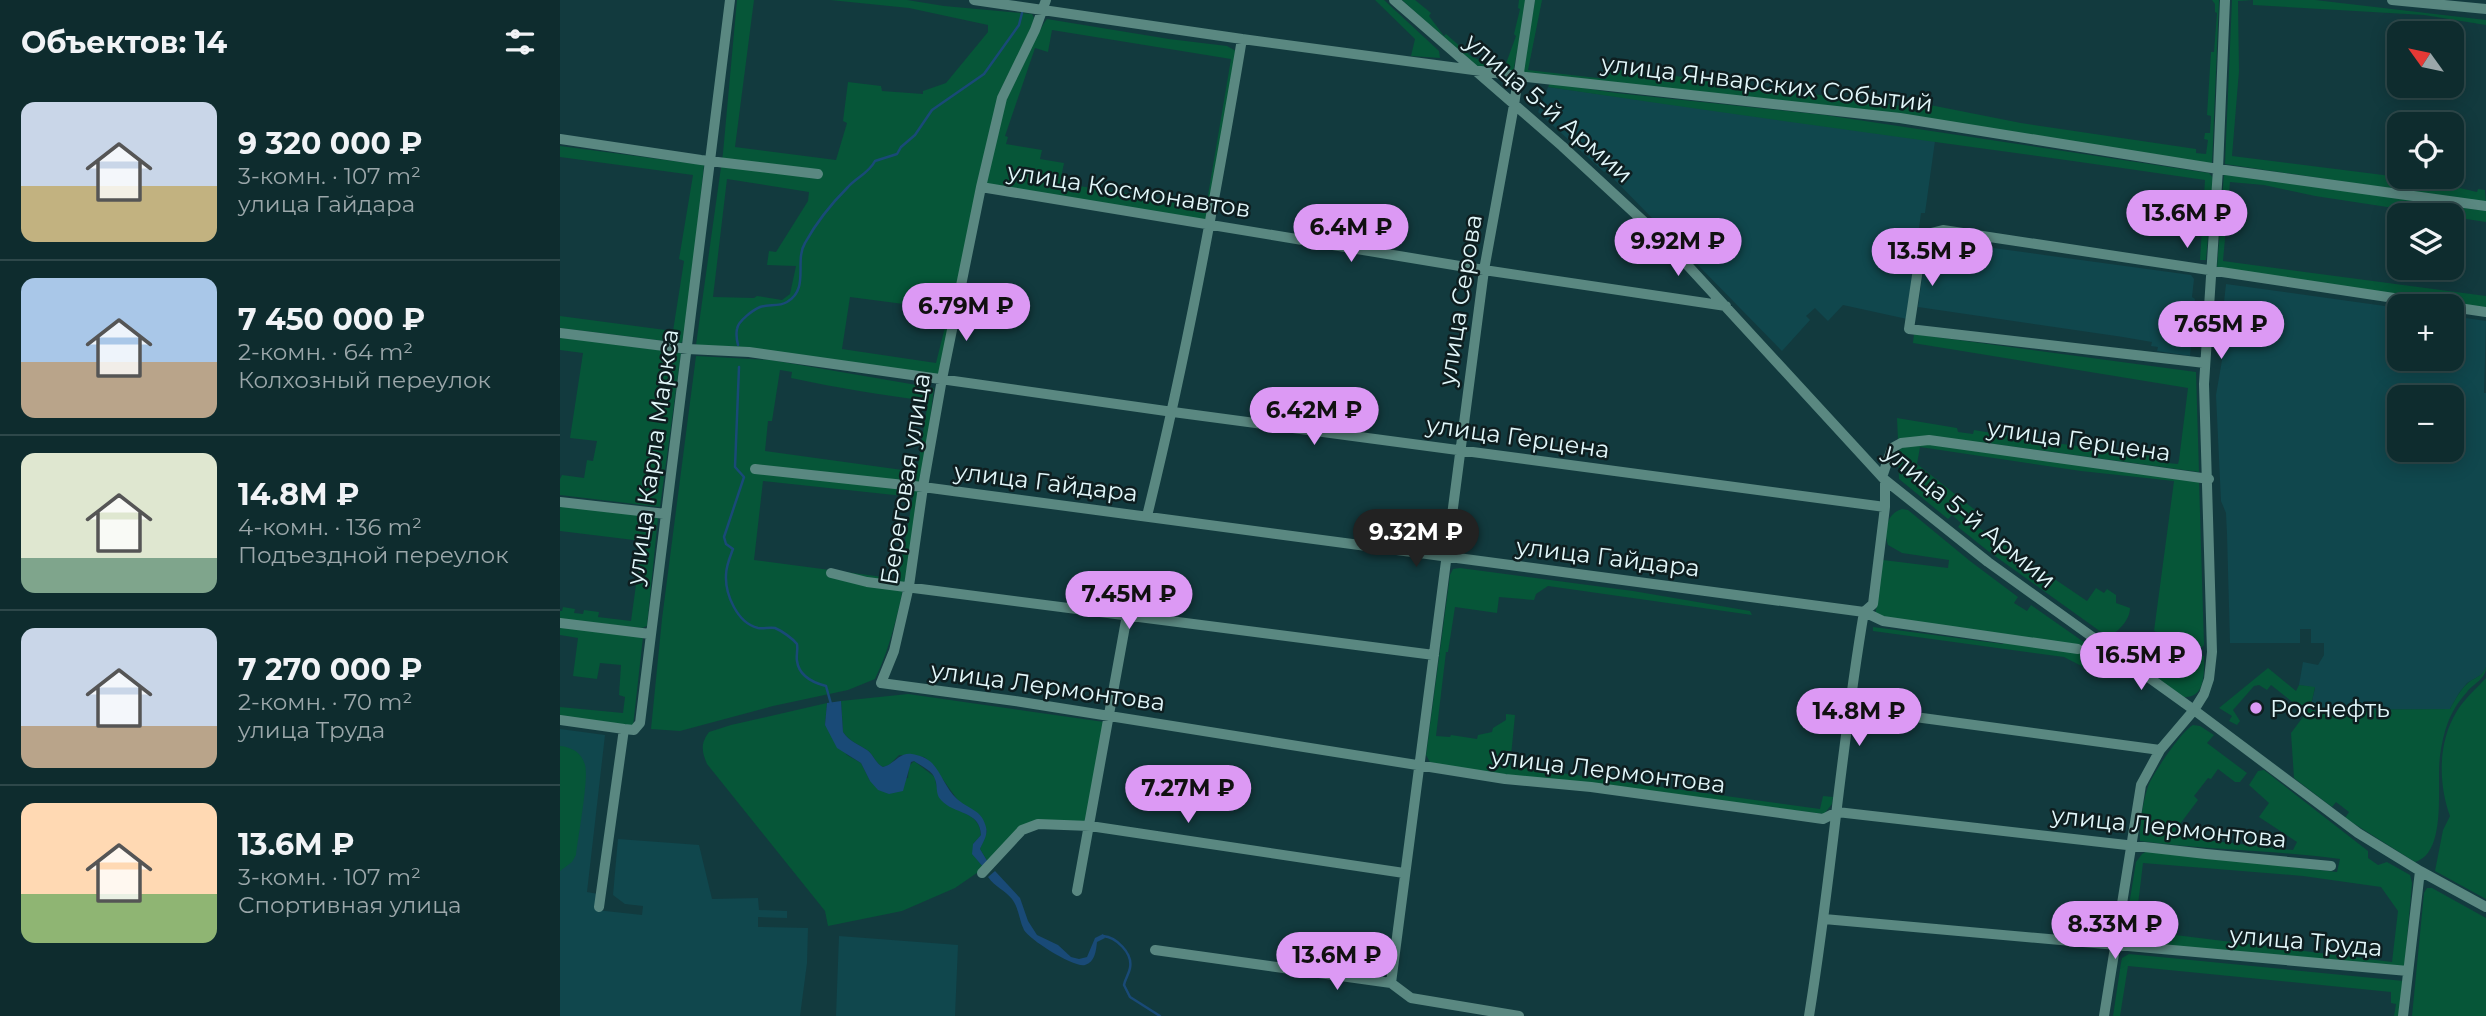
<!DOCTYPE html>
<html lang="ru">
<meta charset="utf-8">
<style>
body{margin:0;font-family:Montserrat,sans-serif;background:#1c383a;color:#f1f3f6;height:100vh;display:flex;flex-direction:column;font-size:26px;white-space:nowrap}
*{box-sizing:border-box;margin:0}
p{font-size:23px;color:#9ba7aa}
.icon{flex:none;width:38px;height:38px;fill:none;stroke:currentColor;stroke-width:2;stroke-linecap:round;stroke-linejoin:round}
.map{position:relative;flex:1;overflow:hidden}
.drawer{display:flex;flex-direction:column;background:#0e2c2e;width:560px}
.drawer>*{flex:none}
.needle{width:46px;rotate:303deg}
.tools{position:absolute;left:1827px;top:21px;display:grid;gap:14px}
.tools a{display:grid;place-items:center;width:77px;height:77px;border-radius:14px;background:#0e2c2e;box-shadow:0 4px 18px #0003,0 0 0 2px #2e484a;font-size:35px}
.price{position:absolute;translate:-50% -60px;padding:0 16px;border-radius:24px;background:#dc99f4;color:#111;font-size:23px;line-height:46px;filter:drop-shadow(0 2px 4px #0008)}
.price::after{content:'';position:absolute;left:50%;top:42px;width:21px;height:16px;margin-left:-10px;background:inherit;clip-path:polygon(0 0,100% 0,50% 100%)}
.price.on{background:#222;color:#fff}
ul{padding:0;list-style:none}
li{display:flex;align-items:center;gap:21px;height:175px;padding:0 21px}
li+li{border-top:2px solid #2e484a}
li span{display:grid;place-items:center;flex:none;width:196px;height:140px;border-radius:14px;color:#555}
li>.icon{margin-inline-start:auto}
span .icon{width:84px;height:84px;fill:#fffc;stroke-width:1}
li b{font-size:30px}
h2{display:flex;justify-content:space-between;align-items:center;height:84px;padding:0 21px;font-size:30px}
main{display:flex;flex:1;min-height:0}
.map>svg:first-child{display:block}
.built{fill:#10474d;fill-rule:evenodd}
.green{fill:#065638;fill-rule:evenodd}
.water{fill:#194a77}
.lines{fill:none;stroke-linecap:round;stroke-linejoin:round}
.stream{stroke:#194a77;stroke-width:2.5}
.minor{stroke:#5a8881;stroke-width:10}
.poi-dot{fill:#dc99f4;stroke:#0e1e20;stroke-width:2.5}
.labels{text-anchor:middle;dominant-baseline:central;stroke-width:5;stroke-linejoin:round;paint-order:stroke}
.street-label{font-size:24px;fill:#e2f7fa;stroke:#0e1e20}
.poi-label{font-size:24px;fill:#e2f7fa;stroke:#0e1e20;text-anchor:start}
</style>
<main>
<section class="drawer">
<h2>Объектов: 14<svg class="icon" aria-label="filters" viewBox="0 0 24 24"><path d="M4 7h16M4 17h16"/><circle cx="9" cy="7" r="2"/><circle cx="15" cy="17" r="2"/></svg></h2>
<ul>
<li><span style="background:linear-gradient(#c9d6e8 60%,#c2b280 0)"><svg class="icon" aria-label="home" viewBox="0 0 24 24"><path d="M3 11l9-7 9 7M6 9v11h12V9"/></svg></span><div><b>9 320 000 ₽</b><p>3-комн. · 107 m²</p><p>улица Гайдара</p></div></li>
<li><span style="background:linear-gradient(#a9c7e8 60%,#b9a48a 0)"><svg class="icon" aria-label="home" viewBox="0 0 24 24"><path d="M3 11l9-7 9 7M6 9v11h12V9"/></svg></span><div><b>7 450 000 ₽</b><p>2-комн. · 64 m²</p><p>Колхозный переулок</p></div></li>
<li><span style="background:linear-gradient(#dfe7d0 75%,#7fa58c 0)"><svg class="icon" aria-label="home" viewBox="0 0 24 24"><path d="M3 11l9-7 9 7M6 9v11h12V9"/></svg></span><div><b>14.8M ₽</b><p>4-комн. · 136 m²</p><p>Подъездной переулок</p></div></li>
<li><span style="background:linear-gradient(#c9d6e8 70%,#b9a48a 0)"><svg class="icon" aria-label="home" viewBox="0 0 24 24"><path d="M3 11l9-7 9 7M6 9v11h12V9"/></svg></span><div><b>7 270 000 ₽</b><p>2-комн. · 70 m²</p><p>улица Труда</p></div></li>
<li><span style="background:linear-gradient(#ffd9b3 65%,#8fb573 0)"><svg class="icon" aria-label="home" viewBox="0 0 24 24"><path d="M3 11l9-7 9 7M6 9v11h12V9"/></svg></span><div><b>13.6M ₽</b><p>3-комн. · 107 m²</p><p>Спортивная улица</p></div></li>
</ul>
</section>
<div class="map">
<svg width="1926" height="1016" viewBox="0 0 1926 1016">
<rect width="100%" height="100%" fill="#123a3e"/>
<path class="built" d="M988 87 1375 141 1365 213H1361L1347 319 1283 305 1268 321 1255 308 1246 316 1250 320 1222 351 1046 171 1044 172 978 112Z
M1374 240 1631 275 1634 279 1632 297 1635 299 1630 356 1597 351 1598 347 1591 346 1592 342 1563 337 1358 307 1367 244Z
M1666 284 1839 308V359H1892V316L1926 321 1924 393H1926V667L1923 674 1907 683 1899 693 1890 709 1750 710 1755 688 1739 685 1743 662 1758 665 1764 655V643H1751V629H1740V643H1670L1667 534 1666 513 1661 501 1656 395 1665 343 1661 329ZM1839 397H1892V450H1839Z
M0 729 45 735 27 892 38 894 36 910 82 915 83 906 65 904 53 895 58 839 139 845 152 899 198 898 199 910 227 911V918L198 917V927L248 928 247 963 240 1016H0Z
M279 936 398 945 395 1016H276Z"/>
<path class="green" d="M177 0H194L175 147 276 160 287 123 283 121 288 82 321 86 322 91 363 94V91L386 83 428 32V25L349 8 270 0H347L384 6 472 14 474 18 472 27 439 93 382 376 136 345 163 153ZM167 179 249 192 248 201 216 252 209 251 207 265 236 266 230 294 222 300 197 296 194 298 153 297ZM363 287 388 292 385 306 390 307 376 363 282 349 290 297 359 306Z
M815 0H824L879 51 880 58 851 56 855 39Z
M842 0H855L871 13 869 16 884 36 886 34 912 57 944 69 956 36 954 34 960 9 958 8 959 0H967L953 73 947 76 912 64Z
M975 0H982L968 70 1046 79 1048 69 1097 74V79L1105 80 1106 75 1158 81 1157 87 1171 89 1172 83 1363 109 1365 104 1461 123 1636 149V153L1646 154 1648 140 1644 139 1645 133H1650L1651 116 1647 115 1651 52H1654L1657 13 1655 12V4L1652 0H1659L1652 164 967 74 963 71Z
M1672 0H1755L1926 20V25L1864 15 1693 5V0L1678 1 1679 71 1672 156 1839 177V179L1879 184V188L1890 189 1891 186 1917 192 1918 189 1925 190 1926 203 1665 164Z
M487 19 609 39 667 46 676 51 650 221 426 185 443 109 450 87 484 23ZM492 30 671 59 646 207 639 206 638 209 611 202 610 206 597 204V198L500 183 504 163 480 159 482 150 446 144 448 137 445 136 475 48 488 52Z
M990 83 1056 93 1265 115 1649 173 1653 178 1646 260H1640L1645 180C1427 148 1207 120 988 87Z
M0 146 144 165 125 339 121 343 0 328V316L113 331 124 261 119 259 133 175 0 157Z
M1664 173 1926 211V222L1755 196 1704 185 1670 182 1663 261 1926 296V308L1657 268Z
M1354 334 1636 372 1639 472 1427 443 1338 440 1337 418 1397 428 1398 432 1413 434 1414 430 1467 439V441L1479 443 1480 441 1608 458 1607 463 1618 464 1619 460 1628 388 1353 343Z
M0 337 121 353 100 507 0 495V479L2 475 24 478 27 460 33 461 37 441 10 438 23 353 0 350Z
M136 356 211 360 374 388C367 445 359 502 349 559 341 600 333 642 315 679L288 690 213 706 120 731 91 729 102 619ZM220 370 232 372 231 378C277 388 322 395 368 401L357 472 205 451 208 421H212ZM203 481 353 497 338 579 194 560Z
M1362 442 1639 480 1644 645 1640 649 1604 646 1600 641V633L1594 631 1614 481 1521 471 1360 447 1357 464 1415 510 1409 521 1527 601 1536 588 1544 593 1547 589 1556 595V603L1570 608C1570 620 1558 632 1548 637L1428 551 1398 527 1401 523 1392 515 1388 519 1339 479 1338 451 1341 448Z
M0 504 98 518 87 626 82 628 0 619V611H2L3 607 15 609 14 613 23 614 24 610 39 612 38 617 71 621 82 541 0 531Z
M1342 509 1348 510 1410 561 1458 597 1454 603 1467 611 1471 605 1548 659 1539 675 1504 657 1313 631V627L1443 644 1444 634 1315 617 1323 560 1388 568 1389 560 1342 553 1328 545C1323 531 1327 513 1342 509Z
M900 568 1073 591 1190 611 1192 615 988 586 976 594 974 600 939 597 937 613 895 607 888 652H886L876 736 890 737 891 735 917 739 918 735 932 732 933 728 946 720V714L955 715 950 766 1031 777 1032 771 1050 773V780L1260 809 1263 796 1273 797 1272 804 1264 814 904 770 870 762 866 755 890 575 893 569Z
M0 626 83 637 73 726 0 717V707L63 713 65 697 59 695 61 665 40 663 37 679 13 676 18 638 0 635Z
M1591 653 1644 656C1644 672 1646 698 1624 697L1576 664 1578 655 1591 656Z
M1926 667C1926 679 1914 683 1907 692 1889 712 1884 730 1880 756 1876 783 1888 853 1855 862L1785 818 1789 812 1776 802 1772 807 1734 778 1731 733 1746 713 1711 685 1707 690 1699 685 1694 686 1673 710 1680 721 1677 725 1669 721 1672 716 1659 708 1708 668 1736 691 1739 685 1755 687 1750 710 1890 709C1895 700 1900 690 1908 683 1915 677 1922 677 1926 667Z
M1926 678V899L1875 871 1883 830 1890 816C1878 783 1878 741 1897 711 1905 698 1916 689 1926 678Z
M348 694 544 722 527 819 521 823H470L429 864 420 849 427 831 397 799 371 763 364 757 339 755 329 765 323 767C315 763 314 755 307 750 298 744 290 742 283 732L281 701Z
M267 703 265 725 287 755 301 763 310 781 348 778 349 766 354 761 375 777C379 820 419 803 421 835L413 844V854L424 868 395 888 342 911 268 926 265 911 147 764C142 752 140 744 149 732L171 725Z
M1633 725 1640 726 1654 735 1647 743 1687 773 1680 782H1675L1658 769 1651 779 1648 778 1634 796 1638 800 1611 836 1733 850 1737 842 1699 817 1709 803 1689 785 1698 771 1704 770 1808 851V858L1818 865 1827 862 1850 875 1852 883 1844 973 1576 949 1567 940 1565 930 1576 862 1582 854 1587 851 1777 872 1780 859C1713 850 1646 850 1580 841 1579 828 1584 793 1590 782 1597 768 1621 732 1633 725ZM1583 863 1743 876 1821 887 1838 911 1832 962 1575 930Z
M0 746C12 747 22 753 25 765 29 778 18 837 16 855L12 862 0 871Z
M1867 888H1872L1926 918V1016H1852L1864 893Z
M1569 954 1844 981 1840 1016H1834L1836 1004 1831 1003V992L1568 966 1560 1016H1553L1561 963 1562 958Z"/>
<path class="water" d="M281 701 283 732C290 742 298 744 307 750 314 755 315 763 323 767 335 764 339 752 352 754 359 755 367 758 372 763 382 774 386 789 397 799 407 808 421 810 425 824 429 834 424 840 420 849L429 864 424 868 412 854 413 844 421 835C420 810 394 815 381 800 375 794 378 786 375 779 373 771 361 766 354 761L351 762 343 791 329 794 318 790 310 781 301 763 277 748 265 725 267 703Z
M435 871 460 898 468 921 477 935 498 945 511 957 519 959 527 957 535 938 543 934 545 938 537 942C536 951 535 962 525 965 514 968 470 940 464 930 459 920 459 908 452 899 445 890 435 887 428 877Z"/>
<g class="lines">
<path class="stream" d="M178 345C177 341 176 334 177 329 178 321 193 310 200 307 208 304 219 307 227 302 250 289 234 261 245 243 256 223 272 203 288 187 297 177 309 173 315 161L337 154 341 147 355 135 372 110 424 74 459 25 462 13
M179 367 175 467 184 477 164 537 166 544 173 549C170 557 166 566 166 575 165 594 177 623 198 628 203 629 209 627 215 628 222 631 232 638 237 644 238 650 236 656 237 661 239 676 254 683 266 686L271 704
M543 936C556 937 573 953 570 968 569 974 565 979 564 985L570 997 600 1016"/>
<path class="minor" d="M414 0 682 39 958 76 1340 118 1658 169 1926 206
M486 0 475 30 442 98 421 187 382 379 363 487 349 586 334 651 321 683 455 701 945 779 1031 787 1263 819 1277 812 1646 854 1771 866
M834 0 1002 146 1107 243 1325 480 1428 562 1634 710 1798 833 1860 871 1926 907
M1832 0 1926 9
M0 139 141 160 258 174
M421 187 924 270 1166 306
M1892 307 1926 312
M0 333 128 349 189 352 613 412 1325 507
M1645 363 1349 329 1362 242 1371 233 1383 230 1887 306
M195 469 363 487 1304 612 1323 621 1518 649
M1322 477 1332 448 1341 443 1369 440 1649 479
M0 502 106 514
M587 516C626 358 655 200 682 39
M271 573 307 582 874 655
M0 623 90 634
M1288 708 1600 750
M0 720 64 729
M422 873 462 830 478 824 530 826 844 873
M517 891 567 615
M39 907 64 729 74 730 80 723 170 0
M1264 919 1848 971
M595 950 831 983 851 998 959 1016
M831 983 924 270 954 105 970 0
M1249 1016C1271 882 1281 746 1304 612L1313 604 1325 507V480
M1544 1016 1581 785 1600 750 1634 710 1644 694 1649 679 1652 652 1644 384 1658 169 1665 0
M1843 1016 1860 871"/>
</g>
<circle class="poi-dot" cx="1696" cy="708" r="7"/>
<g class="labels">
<g class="street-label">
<text transform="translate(1207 83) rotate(7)">улица Январских Событий</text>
<text transform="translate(989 108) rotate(41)">улица 5-й Армии</text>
<text transform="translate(569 190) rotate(9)">улица Космонавтов</text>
<text transform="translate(900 300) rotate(-81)">улица Серова</text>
<text transform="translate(958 437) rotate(8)">улица Герцена</text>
<text transform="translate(1519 440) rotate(8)">улица Герцена</text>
<text transform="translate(92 457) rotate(-82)">улица Карла Маркса</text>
<text transform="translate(345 479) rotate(-81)">Береговая улица</text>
<text transform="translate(486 482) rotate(7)">улица Гайдара</text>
<text transform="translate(1410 516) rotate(39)">улица 5-й Армии</text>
<text transform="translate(1048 557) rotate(7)">улица Гайдара</text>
<text transform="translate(488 686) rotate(8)">улица Лермонтова</text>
<text transform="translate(1048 770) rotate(7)">улица Лермонтова</text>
<text transform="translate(1609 827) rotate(6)">улица Лермонтова</text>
<text transform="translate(1746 941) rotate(5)">улица Труда</text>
</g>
<g class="poi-label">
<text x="1710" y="708">Роснефть</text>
</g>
</g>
</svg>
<div class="tools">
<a><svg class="needle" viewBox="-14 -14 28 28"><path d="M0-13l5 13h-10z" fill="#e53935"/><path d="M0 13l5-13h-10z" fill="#9ba7aa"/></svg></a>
<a><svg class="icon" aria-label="locate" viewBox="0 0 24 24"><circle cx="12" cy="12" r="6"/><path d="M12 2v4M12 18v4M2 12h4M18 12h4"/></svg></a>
<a><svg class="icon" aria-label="layers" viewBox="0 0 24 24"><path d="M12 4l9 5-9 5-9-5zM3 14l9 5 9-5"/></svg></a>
<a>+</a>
<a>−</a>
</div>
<b class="price" style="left:1627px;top:250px">13.6M ₽</b>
<b class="price" style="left:791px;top:264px">6.4M ₽</b>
<b class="price" style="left:1118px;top:278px">9.92M ₽</b>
<b class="price" style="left:1372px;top:288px">13.5M ₽</b>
<b class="price" style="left:406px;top:343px">6.79M ₽</b>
<b class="price" style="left:1661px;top:361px">7.65M ₽</b>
<b class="price" style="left:754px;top:447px">6.42M ₽</b>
<b class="price on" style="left:856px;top:569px">9.32M ₽</b>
<b class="price" style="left:569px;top:631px">7.45M ₽</b>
<b class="price" style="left:1581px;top:692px">16.5M ₽</b>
<b class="price" style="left:1299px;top:748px">14.8M ₽</b>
<b class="price" style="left:628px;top:825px">7.27M ₽</b>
<b class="price" style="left:1555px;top:961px">8.33M ₽</b>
<b class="price" style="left:777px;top:992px">13.6M ₽</b>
</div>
</main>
